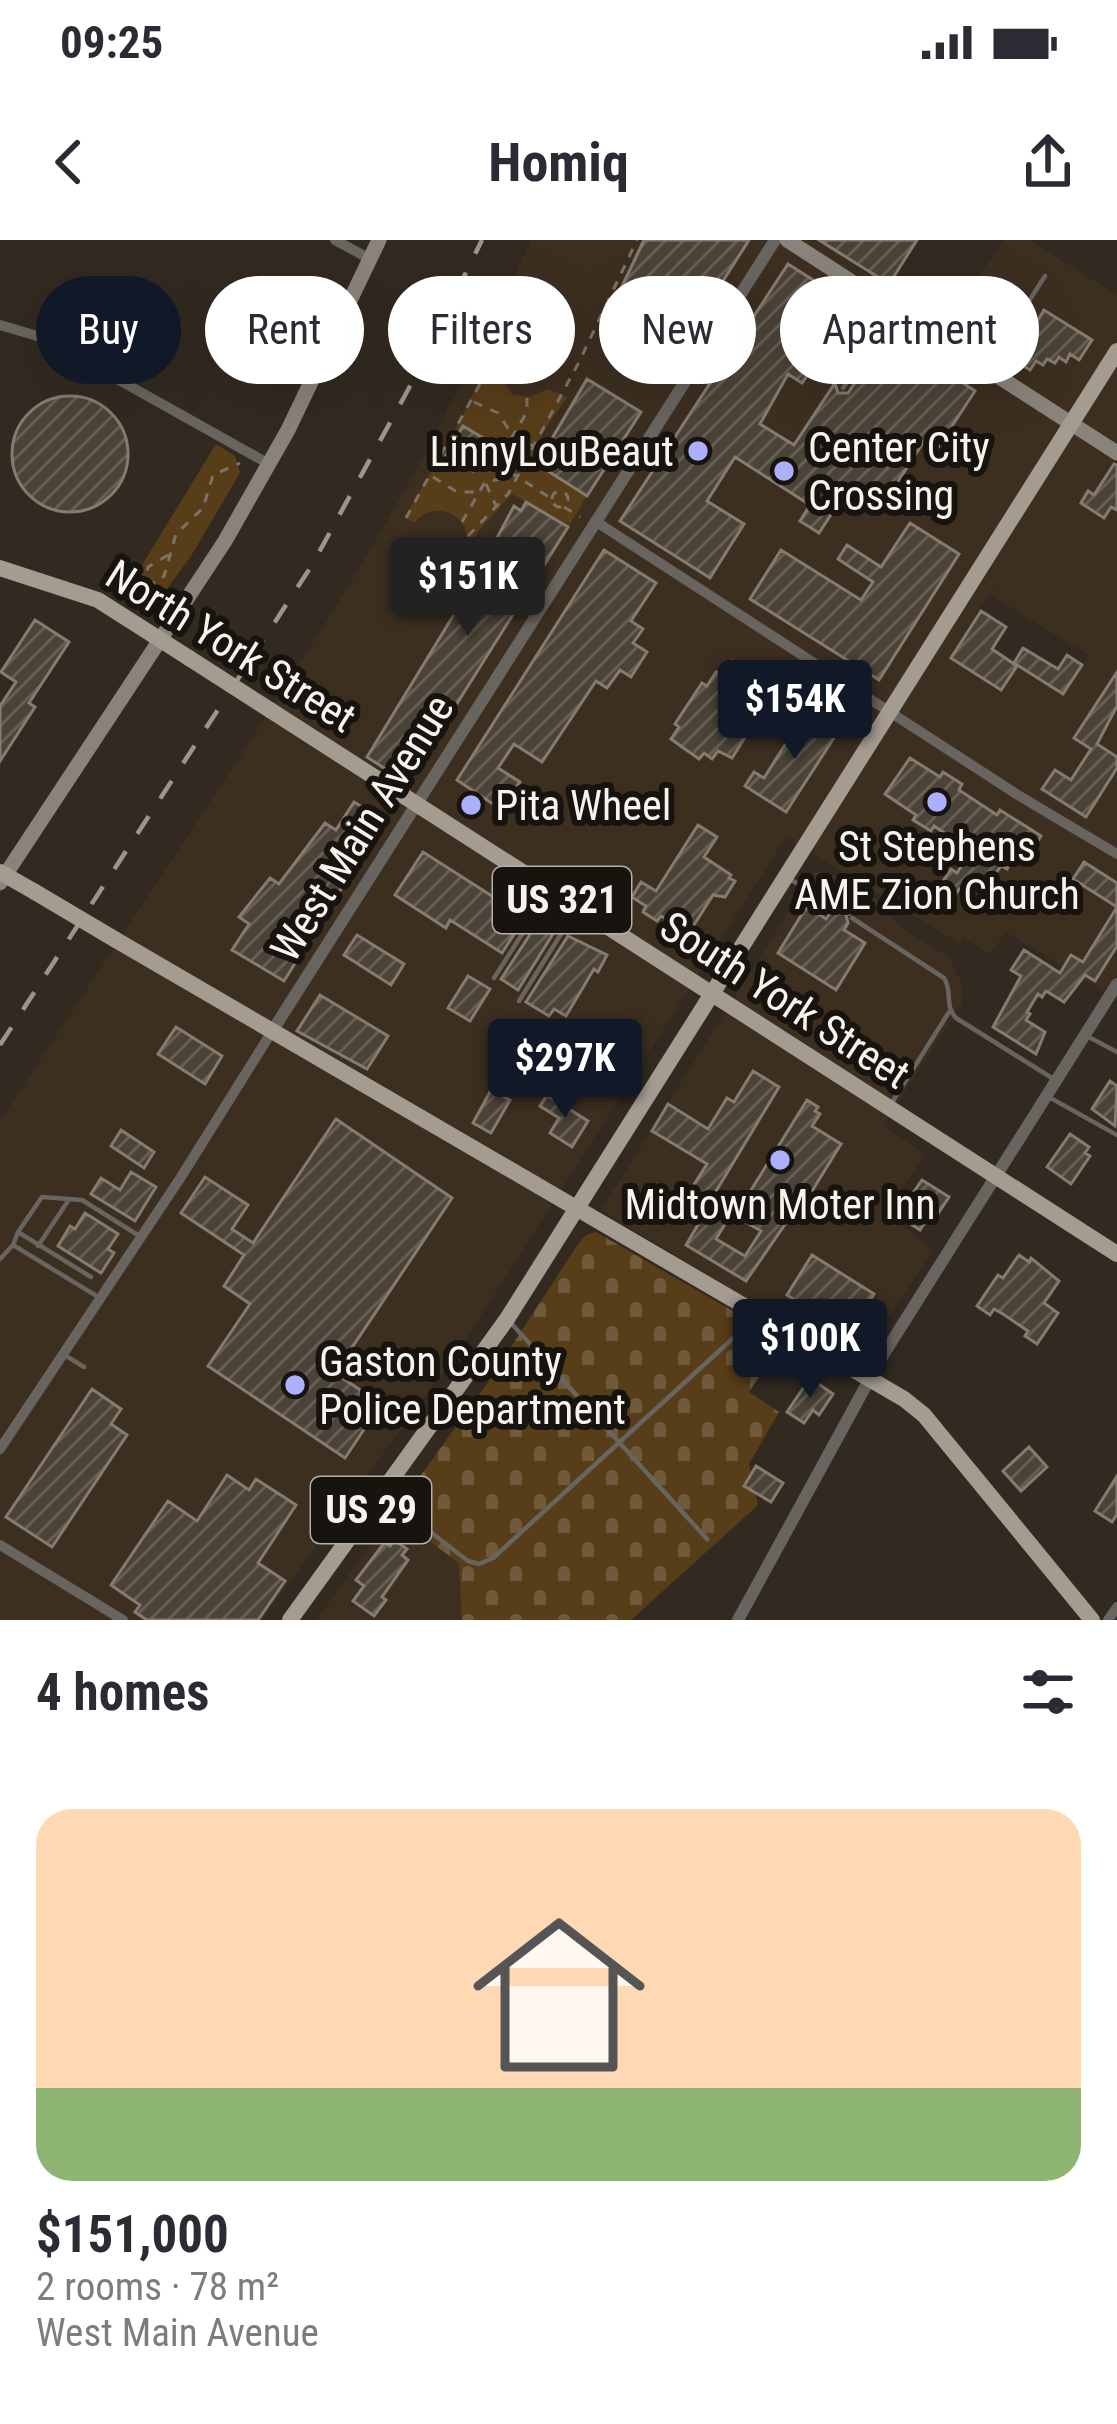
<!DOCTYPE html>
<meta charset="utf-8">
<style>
body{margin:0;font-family:"Roboto Condensed",sans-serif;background:#f7f7f7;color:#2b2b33;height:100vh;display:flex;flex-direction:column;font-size:45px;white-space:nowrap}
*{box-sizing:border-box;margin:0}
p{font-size:39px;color:#7c7c81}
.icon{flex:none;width:66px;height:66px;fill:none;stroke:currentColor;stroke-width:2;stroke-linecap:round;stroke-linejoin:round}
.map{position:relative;height:1380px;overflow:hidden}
.drawer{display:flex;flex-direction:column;background:#fff;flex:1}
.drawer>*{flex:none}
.banner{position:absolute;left:36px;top:36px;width:1047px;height:108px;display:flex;gap:24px}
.price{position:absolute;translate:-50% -102px;padding:0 27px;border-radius:12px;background:#111827;color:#fff;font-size:39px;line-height:78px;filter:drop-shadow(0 3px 6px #0008)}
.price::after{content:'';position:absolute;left:50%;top:72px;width:36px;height:27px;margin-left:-18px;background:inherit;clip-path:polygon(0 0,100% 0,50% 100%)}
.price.on{background:#222;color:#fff}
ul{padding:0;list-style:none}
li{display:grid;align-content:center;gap:24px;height:636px;padding:0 36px}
li span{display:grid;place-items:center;height:372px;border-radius:36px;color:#555}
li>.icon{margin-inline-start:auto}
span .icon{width:216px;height:216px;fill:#fffc;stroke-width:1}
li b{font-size:51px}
h2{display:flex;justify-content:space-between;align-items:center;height:144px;padding:0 36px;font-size:51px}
.pill{padding:0 42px;border-radius:54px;background:#fff;box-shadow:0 12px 48px #0002;font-size:42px;line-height:108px}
.pill.on{background:#111827;color:#fff}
.status{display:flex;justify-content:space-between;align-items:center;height:84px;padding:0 60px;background:#fff;direction:ltr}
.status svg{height:33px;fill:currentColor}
header{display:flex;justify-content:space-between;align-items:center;height:156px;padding:0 36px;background:#fff;font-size:54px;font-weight:700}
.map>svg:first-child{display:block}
.built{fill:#3c2f20;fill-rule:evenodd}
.cemetery{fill:url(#cemetery-stones)}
.green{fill:#583d19}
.building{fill:url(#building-hatch);stroke:#857b70;stroke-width:3}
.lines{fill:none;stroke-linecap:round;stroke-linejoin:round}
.path{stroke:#7a736a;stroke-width:3;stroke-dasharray:9 9;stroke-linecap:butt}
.service{stroke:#68645f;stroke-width:4.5}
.minor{stroke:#68645f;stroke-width:10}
.tertiary{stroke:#68645f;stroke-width:12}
.secondary{stroke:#8a837b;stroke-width:15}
.primary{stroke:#a49b91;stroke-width:16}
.rail{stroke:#9c958d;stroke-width:4.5;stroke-dasharray:21 21;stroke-linecap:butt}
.primary-bridge{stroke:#a49b91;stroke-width:16}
.poi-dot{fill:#acaffb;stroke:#17130f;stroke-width:4.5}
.labels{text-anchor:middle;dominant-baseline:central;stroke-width:12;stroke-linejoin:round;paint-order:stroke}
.shield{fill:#17130f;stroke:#b4b0aa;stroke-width:3}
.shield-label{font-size:39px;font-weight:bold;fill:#f8f3ec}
.poi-label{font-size:42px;fill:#f8f3ec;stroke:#17130f;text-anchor:start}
.street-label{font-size:42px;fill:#f8f3ec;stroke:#17130f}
</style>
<div class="status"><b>09:25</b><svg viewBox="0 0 49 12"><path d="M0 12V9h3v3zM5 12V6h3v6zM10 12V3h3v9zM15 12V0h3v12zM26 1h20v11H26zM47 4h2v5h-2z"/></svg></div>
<header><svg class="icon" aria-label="back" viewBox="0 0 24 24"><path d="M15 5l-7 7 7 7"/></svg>Homiq<svg class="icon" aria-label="share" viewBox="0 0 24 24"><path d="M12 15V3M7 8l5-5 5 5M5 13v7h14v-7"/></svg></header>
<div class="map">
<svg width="1117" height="1380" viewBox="0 0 1117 1380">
<defs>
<pattern id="cemetery-stones" width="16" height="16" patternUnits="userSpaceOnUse" patternTransform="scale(3)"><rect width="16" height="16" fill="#583d19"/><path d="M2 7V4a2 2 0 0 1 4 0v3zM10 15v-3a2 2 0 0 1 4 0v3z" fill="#715a3b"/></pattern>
<pattern id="building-hatch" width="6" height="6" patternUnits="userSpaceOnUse" patternTransform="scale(3)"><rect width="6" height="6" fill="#4b4338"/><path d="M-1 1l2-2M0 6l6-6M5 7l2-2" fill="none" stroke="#665f55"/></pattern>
</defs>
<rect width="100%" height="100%" fill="#322a20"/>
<path class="built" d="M532 0H877L859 28 893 50 880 72 935 107 1003 0H1029L1117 55V760L1006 692 990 714 963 698 960 704 786 597 463 1104 262 1380H0V881L285 448 371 309 434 198ZM1000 338 990 355 1103 424 1089 416 1064 455 965 392Z
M814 631 840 637 880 661 901 688 949 717 961 742 962 763 883 886 926 914 885 973 933 1010 857 1125 601 970Z
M393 1274 460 1323 462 1380H316Z"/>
<path class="cemetery" d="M596 992 783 1100 749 1152 779 1172 749 1224 758 1265 631 1380H462L459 1323 393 1274 491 1138 578 1004 586 995Z"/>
<path class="green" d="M492 113 502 118 500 136 512 154 529 157 548 149 567 157 545 189 530 220 587 256 568 287 512 254 477 293 471 316 464 313C478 279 438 255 414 283L405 277 461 179Z
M216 204 235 216 240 233 191 316 153 368 140 369 113 356 116 338 131 343Z"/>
<path class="building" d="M644 0H749L674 118 608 76Z
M819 0H917L889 44Z
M788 24 868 75 835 126 820 117 802 143 788 134 760 184 794 205 835 143 838 153H848L888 94 898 101 901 95 957 132 954 137 975 151 937 209 924 201 883 265 851 244 819 293 800 281 810 265 735 217 707 261 744 284 710 338 620 281Z
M1001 63 1014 71 1017 81 1026 79 1035 85 1044 70 1092 100 1079 120 1070 114 1066 122 1059 117 1055 123 1047 119 1043 125 1036 121 1030 130 1013 119 1025 100 1016 94 1015 87H1005L991 78Z
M587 139 641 172 587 256 537 224Z
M12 214a58 58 0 1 1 116 0a58 58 0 1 1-116 0Z
M463 186 490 202 473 231 446 215Z
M1114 224 1117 225V270L1111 267 1104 278 1081 263 1088 251 1094 255Z
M526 262 568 287 407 543 367 517 472 345 514 266 521 271Z
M910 283 959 314 879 440 750 359 781 310 861 360 873 342 838 319 847 305 881 327Z
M604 310 656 343 631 381 643 389 633 403 647 412 631 437 620 430 607 448 596 441 542 522 514 504 498 528 520 542 502 570 457 540Z
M981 371 1006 387 992 409 1017 426 1001 450 951 418Z
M35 380 69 402 29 463 35 467 0 521V466L16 442 1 432Z
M1023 408 1058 429 1067 415 1082 425 1063 454 1014 423Z
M732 421 760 439 754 449 756 458 747 472 757 478 732 518 718 511 712 519 704 513 699 519 671 499 679 487 675 484 702 443 707 446 716 432 726 431Z
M1117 432V466L1097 504 1117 517V528L1086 577 1042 549 1055 530 1071 540 1091 509 1074 498Z
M807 470 839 490 786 572 745 546 754 532 764 538Z
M910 518 940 537 943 532 962 544 959 550 997 575 1000 570 1041 596 1023 624 1013 618 1007 629 1001 626 987 646 975 639 966 653 959 649 954 657 939 647 951 629 957 633 971 611 934 586 931 591 913 580 916 575 885 554Z
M354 562 374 574 356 602 366 609 284 741 232 710 249 684 239 677 270 638 279 644 325 583 336 590Z
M698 585 717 597 704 617 731 635 729 638 735 641 725 657 713 655 692 688 688 686 685 691 661 676 657 681 643 672 646 666 632 657 641 642 656 651Z
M423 612 525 677 502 713 450 680 446 688 395 655Z
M1084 622 1117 643V667L1073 639Z
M844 651 861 662 855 672 846 675 848 683 844 690 865 703 836 750 778 713 807 666 826 679 831 672 839 670 838 661Z
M1117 667V706L1095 741 1085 735 1064 762 1046 751 1042 757 1038 754 1027 772 1030 774 1026 780 1045 792 1036 814 993 787 1021 736 1011 730 1024 710 1060 733 1071 715 1083 722Z
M540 679 556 689 518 750 501 739Z
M357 695 404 724 391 745 344 715Z
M568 696 607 715 598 732 594 729 566 776 554 769 549 776 526 762Z
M468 736 490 749 470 781 448 768Z
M320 755 388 796 367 829 297 791Z
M176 787 222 816 205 844 158 814Z
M753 831 779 847 707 966 728 979 716 999 745 1016 761 991 735 976 807 860 818 867 815 871 820 874 812 886 841 904 793 982 788 980 746 1041 686 1005 702 978 681 965 707 924 652 891 668 864 708 889 727 858 734 862Z
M1110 841 1117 846 1115 886 1092 869Z
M491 850 510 860 491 893 473 883Z
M547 855 588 881 572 907 550 893 559 878 540 866Z
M336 879 452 958 335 1133 381 1164 345 1218 208 1126 250 1064 224 1046 244 1015 181 973 205 937 248 965 232 989 253 1003Z
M121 890 154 912 144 928 111 906Z
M1070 894 1089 907 1085 913 1090 916 1071 944 1047 927Z
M131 932 156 947 135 981 91 954 101 938 120 950Z
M922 940 949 957 939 972 934 969 920 990 906 981 918 961 911 956Z
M85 973 118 994 108 1009 114 1013 101 1033 58 1006 70 986 75 989Z
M812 1015 874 1054 849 1094 787 1055Z
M1019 1015 1029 1022 1031 1018 1059 1041 1044 1063 1058 1073 1037 1104 1025 1096 1028 1091 1003 1074 994 1069 990 1075 977 1066 998 1035 1003 1038Z
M810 1138 833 1154 819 1175 813 1170 804 1183 787 1172Z
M92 1149 121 1169 111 1184 127 1195 52 1307 6 1277Z
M1029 1207 1047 1227 1021 1251 1003 1231Z
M756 1226 783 1243 771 1262 744 1246Z
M227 1235 249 1250 256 1239 296 1265 258 1323 285 1341 258 1380H147L135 1372 140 1365 111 1345 168 1261 197 1281Z
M1117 1236V1274L1112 1282 1095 1271Z
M394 1300 407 1309 402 1315 408 1320 382 1357 386 1360 374 1376 353 1361 364 1346 356 1340 385 1302 390 1306Z"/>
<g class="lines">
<path class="path" d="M474 162 498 173 511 193
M508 207 533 205
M510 232 552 259
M433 237 457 252H478
M486 244 497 268
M552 259a8 8 0 1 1 16 0a8 8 0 1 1-16 0Z
M564 267 580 277
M406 278 496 115
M462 282 485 242 500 239 510 229 506 207 527 172V157
M468 296 508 254 579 122 637 0
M168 315 148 327 146 337 150 342 156 343 164 336 176 294 203 268 213 235 240 223"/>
<path class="service" d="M1020 75 1045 36
M988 127 1010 91
M843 148 892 76
M788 638 834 666
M852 678 944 738C953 751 944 766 956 778L1052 838
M494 738 546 657
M519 761 576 670
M1085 795 1117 812
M1047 856 1117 895
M891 864 949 772
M13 1005 100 1058
M38 1006 68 961
M0 1019 13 1005 18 992
M91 1037 18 992 42 957 82 960 141 997
M510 1082 707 1299
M63 1114 84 1127
M384 1256 468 1321 479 1324 493 1318 754 1079"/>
<path class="minor" d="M335 0 370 19
M0 85 44 98 269 224
M595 281 1018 555 1117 614
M0 1209 181 937 271 793
M0 1305 123 1380
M1108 1380 1117 1367"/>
<path class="tertiary" d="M271 793 775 0
M738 1380 880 1120 1117 744"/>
<path class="secondary" d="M787 0 1117 213
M0 643 225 301 288 190 379 0"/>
<path class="primary" d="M0 328 98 360 189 418
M270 470 1117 1014
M0 632 35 652
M116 700 904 1159 924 1175 1092 1380
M290 1380 507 1079 1117 111"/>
<path class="rail" d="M0 805 312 325 409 148 482 0"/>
<path class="primary-bridge" d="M189 418 270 470
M35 652 116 700"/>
</g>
<g class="poi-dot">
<circle cx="698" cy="211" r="12"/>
<circle cx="784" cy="231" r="12"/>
<circle cx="937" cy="562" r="12"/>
<circle cx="471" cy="565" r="12"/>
<circle cx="780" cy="920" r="12"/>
<circle cx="295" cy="1145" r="12"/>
</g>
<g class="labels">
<g class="shield">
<rect x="493" y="627" width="138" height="66" rx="9"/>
<rect x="311" y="1237" width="120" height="66" rx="9"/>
</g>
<g class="shield-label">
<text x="562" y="660">US 321</text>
<text x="371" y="1270">US 29</text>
</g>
<g class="poi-label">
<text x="808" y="207">Center City<tspan x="808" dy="48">Crossing</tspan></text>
<text x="674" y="211" text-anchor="end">LinnyLouBeaut</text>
<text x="495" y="565">Pita Wheel</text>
<text x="937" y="606" text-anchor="middle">St Stephens<tspan x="937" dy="48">AME Zion Church</tspan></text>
<text x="780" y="964" text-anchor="middle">Midtown Moter Inn</text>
<text x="319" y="1121">Gaston County<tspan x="319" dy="48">Police Department</tspan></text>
</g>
<g class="street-label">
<text transform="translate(231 406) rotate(32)">North York Street</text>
<text transform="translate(362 588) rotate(-58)">West Main Avenue</text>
<text transform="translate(785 760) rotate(33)">South York Street</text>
</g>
</g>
</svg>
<b class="price on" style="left:468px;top:399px">$151K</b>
<b class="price" style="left:795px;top:522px">$154K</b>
<b class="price" style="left:565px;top:881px">$297K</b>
<b class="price" style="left:810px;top:1161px">$100K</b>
<div class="banner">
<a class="pill on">Buy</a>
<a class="pill">Rent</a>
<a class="pill">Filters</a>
<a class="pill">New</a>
<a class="pill">Apartment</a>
</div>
</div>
<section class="drawer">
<h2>4 homes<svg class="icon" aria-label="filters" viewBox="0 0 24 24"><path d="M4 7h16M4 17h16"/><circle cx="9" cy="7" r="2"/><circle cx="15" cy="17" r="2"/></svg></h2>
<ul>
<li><span style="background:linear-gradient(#ffd9b3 75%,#8fb573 0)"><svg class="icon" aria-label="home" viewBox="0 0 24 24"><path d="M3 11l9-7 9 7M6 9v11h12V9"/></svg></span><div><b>$151,000</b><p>2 rooms · 78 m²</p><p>West Main Avenue</p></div></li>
</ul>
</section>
